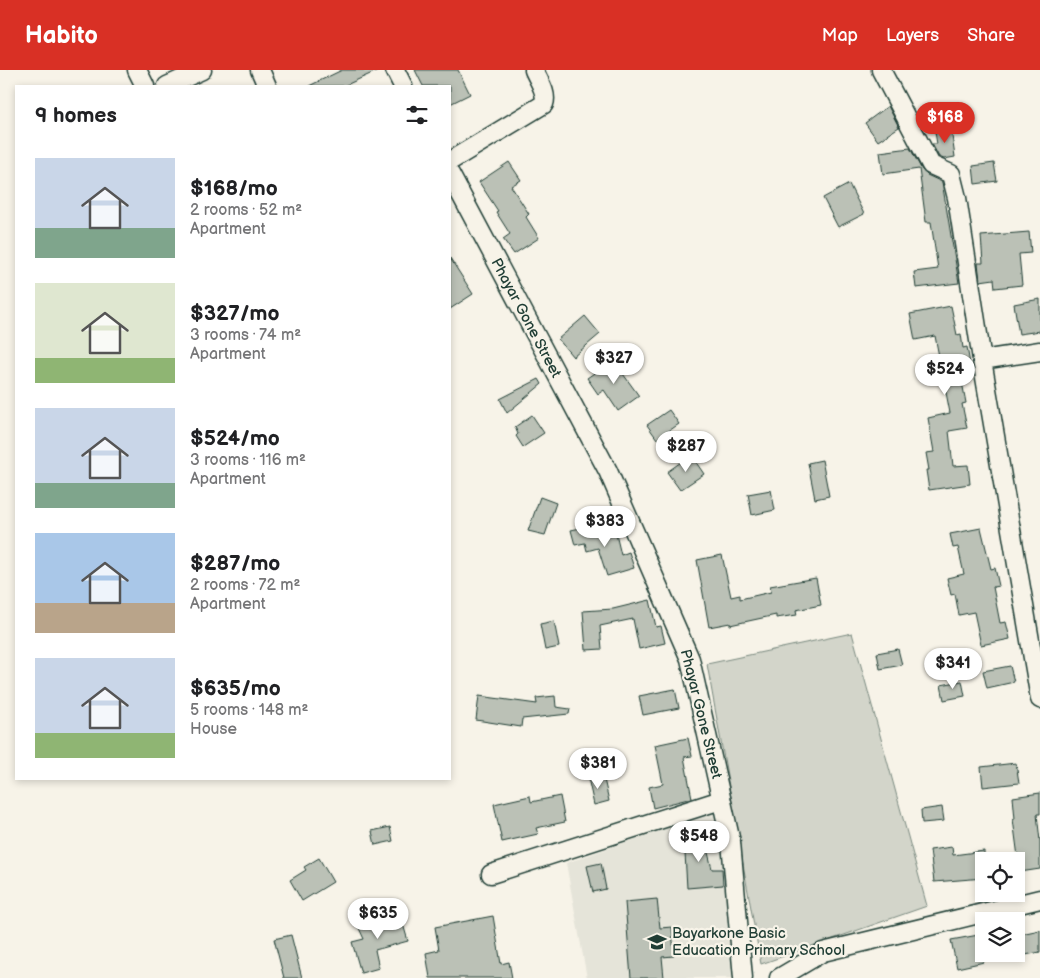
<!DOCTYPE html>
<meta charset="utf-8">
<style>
body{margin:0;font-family:"Balsamiq Sans",sans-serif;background:#f6f6f6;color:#202124;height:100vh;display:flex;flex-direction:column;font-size:19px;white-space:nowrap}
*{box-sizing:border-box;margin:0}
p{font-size:16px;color:#757577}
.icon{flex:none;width:28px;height:28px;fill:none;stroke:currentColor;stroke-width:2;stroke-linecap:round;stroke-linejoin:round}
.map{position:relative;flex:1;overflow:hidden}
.details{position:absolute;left:15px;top:15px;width:436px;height:695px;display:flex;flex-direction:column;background:#fff;border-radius:0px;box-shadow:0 2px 8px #0003}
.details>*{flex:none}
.tools{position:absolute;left:975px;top:782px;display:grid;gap:10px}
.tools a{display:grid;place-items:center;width:50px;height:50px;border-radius:0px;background:#fff;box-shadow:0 2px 8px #0003;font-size:25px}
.price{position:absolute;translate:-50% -42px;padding:0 11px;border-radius:18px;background:#fff;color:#222;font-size:16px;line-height:32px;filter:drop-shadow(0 1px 2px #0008)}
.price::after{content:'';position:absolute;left:50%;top:30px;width:15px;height:11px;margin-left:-8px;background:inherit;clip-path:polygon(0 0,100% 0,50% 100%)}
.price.active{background:#d93025;color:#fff}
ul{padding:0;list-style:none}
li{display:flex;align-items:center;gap:15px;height:125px;padding:0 20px}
li span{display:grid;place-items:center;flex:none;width:140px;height:100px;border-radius:0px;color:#555}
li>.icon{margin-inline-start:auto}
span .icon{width:60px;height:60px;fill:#fffc;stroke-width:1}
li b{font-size:21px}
h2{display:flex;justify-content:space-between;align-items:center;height:60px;padding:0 20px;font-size:21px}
header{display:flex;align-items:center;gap:30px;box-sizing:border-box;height:70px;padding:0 25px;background:#d93025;color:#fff}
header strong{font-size:24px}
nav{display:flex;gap:28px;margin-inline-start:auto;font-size:18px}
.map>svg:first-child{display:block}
.built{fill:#e5e4d9}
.green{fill:#d3d5ca;stroke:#79897f}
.building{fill:#bbc1b6;stroke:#1f3d34}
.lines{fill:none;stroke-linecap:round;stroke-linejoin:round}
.minor-casing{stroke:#1f3d34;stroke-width:21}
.minor{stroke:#f7f3e8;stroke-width:18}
.labels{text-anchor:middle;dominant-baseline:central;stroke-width:4.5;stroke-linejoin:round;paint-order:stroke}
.street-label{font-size:15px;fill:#1f3d34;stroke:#f7f3e8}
.poi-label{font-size:15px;fill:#1f3d34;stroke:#f7f3e8;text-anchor:start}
</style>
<header>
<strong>Habito</strong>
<nav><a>Map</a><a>Layers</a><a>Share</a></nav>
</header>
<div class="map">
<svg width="1040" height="908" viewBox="0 0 1040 908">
<rect width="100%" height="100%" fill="#f7f3e8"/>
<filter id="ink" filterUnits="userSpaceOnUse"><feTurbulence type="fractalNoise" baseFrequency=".02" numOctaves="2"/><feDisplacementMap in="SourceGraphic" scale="10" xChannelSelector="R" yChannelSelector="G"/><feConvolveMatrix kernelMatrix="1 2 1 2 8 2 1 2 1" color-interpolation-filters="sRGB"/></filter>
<g filter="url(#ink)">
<path class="built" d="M717 740 732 839 735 908H587L566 793Z"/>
<path class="green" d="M852 563 927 836 761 894 707 594Z"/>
<path class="building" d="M342 0H379L344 16H309Z
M415 0H458L470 24 450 34V16H423Z
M888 36 899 57 878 71 865 53Z
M951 59 955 87 944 89 939 87 932 74H937L935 62Z
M910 78 922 100 927 105 942 112 959 213 916 218 914 202 938 199 931 152H926L919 99 883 104 880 82Z
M509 92 521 110 511 116 529 144 526 147 539 168 514 184 503 169 510 164 496 142 498 141 479 112Z
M994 93 997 111 975 114 973 96Z
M849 114 864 144 838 157 823 128Z
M1029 162 1031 183 1019 184 1022 215 995 218 994 209 980 211 978 193H983L981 166Z
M450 188 473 224 450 239Z
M1040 229V261L1019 264 1014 234Z
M951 236 957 265 961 264 963 278 967 277 970 294 959 296 966 333 962 334 967 358 949 361 953 396 968 395 970 414 929 420 926 400H929L926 383 934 382 928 348 950 343 935 266 915 270 910 244Z
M585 246 600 264 573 287 558 269Z
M613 290 639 326 618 341 604 320 598 324 587 308Z
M539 309 542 314 507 343 500 329Z
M669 340 679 354 657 369 647 355Z
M532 345 544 363 523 377 516 366 518 364 515 357Z
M691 385 704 404 680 420 667 402Z
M822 390 829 426 815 429 808 393Z
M771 420 775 440 752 445 748 424Z
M540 427 556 433 545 465 528 461Z
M590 456 591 462 614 456 621 485 629 482 634 498 607 506 598 478 587 481 585 473 575 475 571 460Z
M981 458 991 499 995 498 999 516 993 517 1000 553 1006 552 1010 569 981 575 974 542 959 545 955 524 951 525 947 508 964 504 958 477 953 478 950 464Z
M722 485 731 527 740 525V529L771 522 770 516 816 508 821 535 796 540 797 545 776 548V545L730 555V553L709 557 697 490Z
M650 530 656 557 661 556 665 573 639 579 633 549 600 556 602 579 586 580 583 541 613 539Z
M554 551 559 577 545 580 540 554Z
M898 579 902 595 880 599 877 583Z
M1010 596 1014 612 987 618 983 601Z
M962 611 965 626 944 630 941 615Z
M675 619 679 638 643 645 639 626Z
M479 626 537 634 536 628 555 626 556 637 570 639 569 644 522 649 521 657 476 650Z
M688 668 692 686 684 687 692 728 653 738 649 717 663 714 655 675Z
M1016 693 1019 713 983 717 981 697Z
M603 705 609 731 594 735 588 708Z
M1040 723V744H1037L1040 771V799L1020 802 1013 749H1015L1013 727Z
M530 726 531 732 560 726 565 752 536 758 538 764 502 772 494 734Z
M942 737 944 751 922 753 921 740Z
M390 757 393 771 375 775 372 761Z
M703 762 712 799H722L723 815 687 818 685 783H682L678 767Z
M952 777 953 785 984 781V808L934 812 930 780Z
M319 788 333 812 302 831 290 810 306 800 304 797Z
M601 793 606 819 593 822 587 796Z
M657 829 660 858 672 857 674 886 662 887 664 908H631L625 832Z
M400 844 408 871 375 880 379 898 361 903 352 872 364 869 358 856Z
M493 846 501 894 509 892 512 908H430L426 883 439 880 435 857Z
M1040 860V882L1016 887V865Z
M984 864V892L957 898 951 870Z
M291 865 302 908H284L274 869Z"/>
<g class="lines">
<g class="minor-casing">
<path id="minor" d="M137 0 145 16
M260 0 267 16
M395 0 403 16
M881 0 931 95 951 104 957 128 982 290 1040 629
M167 16 202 0
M450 91 544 34C548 23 538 10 534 0
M450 104 608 401 690 589 731 772 743 908
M982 290 1040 281
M491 804 721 730
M779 908 823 882 1040 829"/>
</g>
<use href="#minor" class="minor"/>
</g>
</g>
<defs>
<g id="school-bare" transform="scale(1.5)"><path d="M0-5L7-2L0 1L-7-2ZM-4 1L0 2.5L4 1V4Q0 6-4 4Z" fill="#1f3d34" stroke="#f7f3e8" stroke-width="2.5" paint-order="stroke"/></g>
</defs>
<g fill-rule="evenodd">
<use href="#school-bare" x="657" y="872"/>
</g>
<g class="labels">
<g class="street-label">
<text transform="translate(526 248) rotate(62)">Phayar Gone Street</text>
<text transform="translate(701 644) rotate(76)">Phayar Gone Street</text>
</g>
<g class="poi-label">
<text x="672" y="863">Bayarkone Basic<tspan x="672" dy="17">Education Primary School</tspan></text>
</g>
</g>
</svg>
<div class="tools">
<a><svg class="icon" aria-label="locate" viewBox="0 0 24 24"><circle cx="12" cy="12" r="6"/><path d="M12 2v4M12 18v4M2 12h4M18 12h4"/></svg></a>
<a><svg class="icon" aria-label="layers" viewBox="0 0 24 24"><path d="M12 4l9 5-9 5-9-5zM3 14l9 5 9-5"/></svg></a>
</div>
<b class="price active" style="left:945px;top:74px">$168</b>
<b class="price" style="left:614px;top:315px">$327</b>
<b class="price" style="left:945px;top:326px">$524</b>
<b class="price" style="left:686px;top:403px">$287</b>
<b class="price" style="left:605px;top:478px">$383</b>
<b class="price" style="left:953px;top:620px">$341</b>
<b class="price" style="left:598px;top:720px">$381</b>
<b class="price" style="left:699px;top:793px">$548</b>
<b class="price" style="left:378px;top:870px">$635</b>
<section class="details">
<h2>9 homes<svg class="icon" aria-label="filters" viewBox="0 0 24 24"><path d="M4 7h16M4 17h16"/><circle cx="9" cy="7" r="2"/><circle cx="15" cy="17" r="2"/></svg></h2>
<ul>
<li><span style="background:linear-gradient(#c9d6e8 70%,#7fa58c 0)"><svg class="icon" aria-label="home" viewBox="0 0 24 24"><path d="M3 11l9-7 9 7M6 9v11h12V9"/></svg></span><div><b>$168/mo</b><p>2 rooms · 52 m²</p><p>Apartment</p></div></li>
<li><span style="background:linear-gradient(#dfe7d0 75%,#8fb573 0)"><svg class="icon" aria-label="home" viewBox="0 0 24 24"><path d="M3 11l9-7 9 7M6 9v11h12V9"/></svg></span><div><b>$327/mo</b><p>3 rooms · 74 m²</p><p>Apartment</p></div></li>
<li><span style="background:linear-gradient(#c9d6e8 75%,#7fa58c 0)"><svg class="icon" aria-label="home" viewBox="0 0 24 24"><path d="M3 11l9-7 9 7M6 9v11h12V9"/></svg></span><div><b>$524/mo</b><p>3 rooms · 116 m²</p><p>Apartment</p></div></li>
<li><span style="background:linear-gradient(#a9c7e8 70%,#b9a48a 0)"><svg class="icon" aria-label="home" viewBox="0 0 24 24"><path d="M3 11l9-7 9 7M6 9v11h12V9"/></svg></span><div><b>$287/mo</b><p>2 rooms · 72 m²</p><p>Apartment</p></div></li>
<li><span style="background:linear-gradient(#c9d6e8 75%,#8fb573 0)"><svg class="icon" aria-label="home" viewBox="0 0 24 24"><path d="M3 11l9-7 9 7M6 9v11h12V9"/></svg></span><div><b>$635/mo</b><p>5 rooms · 148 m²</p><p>House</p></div></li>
</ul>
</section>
</div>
